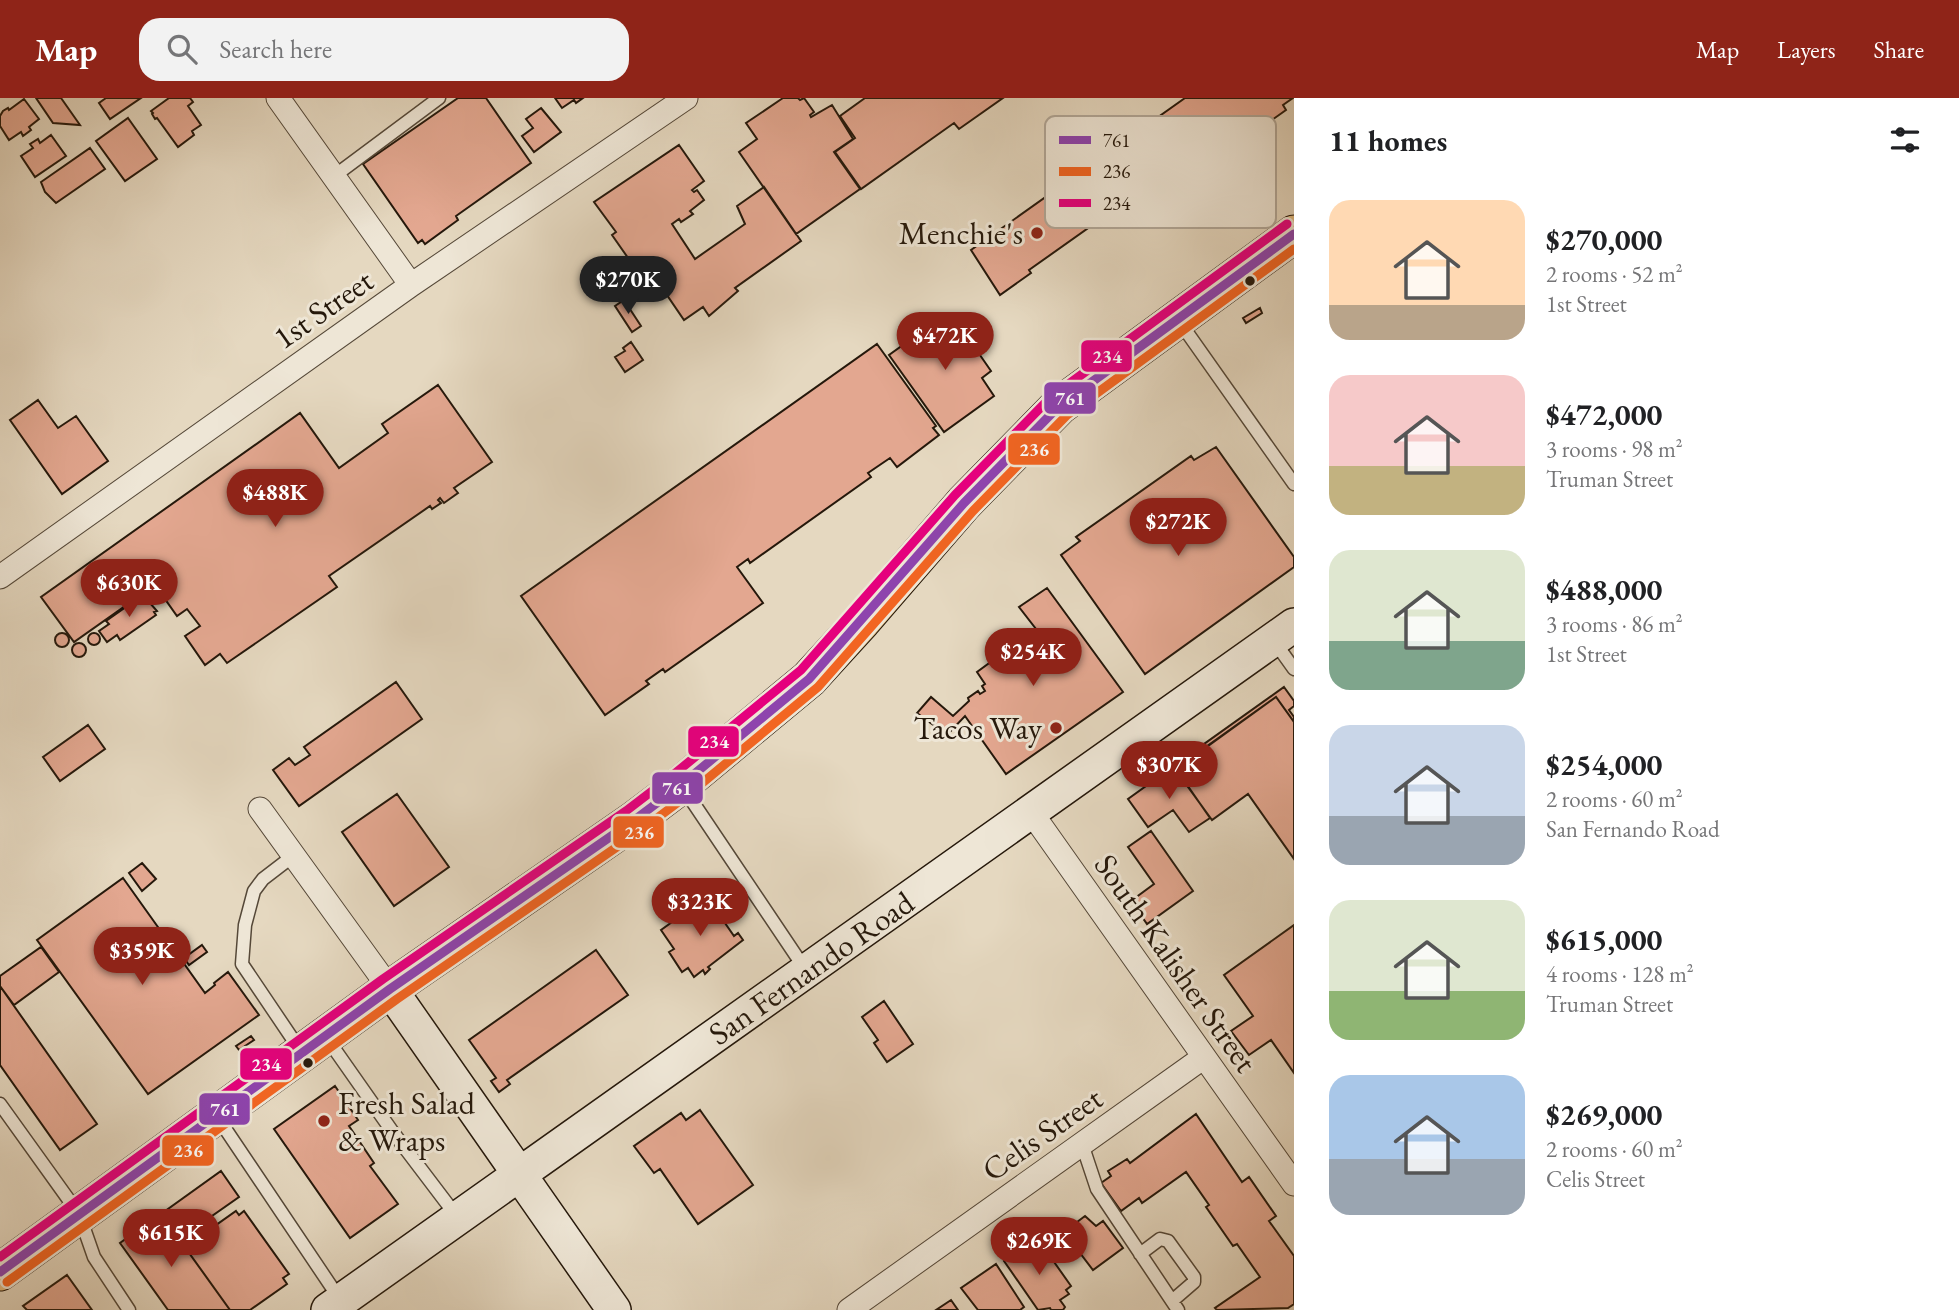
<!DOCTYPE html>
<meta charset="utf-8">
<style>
body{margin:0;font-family:"EB Garamond",serif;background:#f2f2f2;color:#202124;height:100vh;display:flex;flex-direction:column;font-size:26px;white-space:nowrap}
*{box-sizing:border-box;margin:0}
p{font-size:23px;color:#757577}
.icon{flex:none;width:38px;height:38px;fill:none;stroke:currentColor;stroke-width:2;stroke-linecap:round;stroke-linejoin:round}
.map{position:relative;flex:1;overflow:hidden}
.drawer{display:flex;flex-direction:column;background:#fff;width:665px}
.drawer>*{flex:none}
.price{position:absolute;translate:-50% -60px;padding:0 16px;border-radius:24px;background:#8f2418;color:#fff;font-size:23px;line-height:46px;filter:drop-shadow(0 2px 4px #0008)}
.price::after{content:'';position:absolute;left:50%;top:42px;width:21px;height:16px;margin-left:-10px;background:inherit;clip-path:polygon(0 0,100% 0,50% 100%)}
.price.active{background:#222;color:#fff}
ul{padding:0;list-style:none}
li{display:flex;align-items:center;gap:21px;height:175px;padding:0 35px}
li span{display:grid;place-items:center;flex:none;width:196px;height:140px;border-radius:21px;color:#555}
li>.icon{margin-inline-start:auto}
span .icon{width:84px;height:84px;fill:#fffc;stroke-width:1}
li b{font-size:30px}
h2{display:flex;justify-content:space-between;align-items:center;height:84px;padding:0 35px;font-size:30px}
header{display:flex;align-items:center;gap:42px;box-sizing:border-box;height:98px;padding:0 35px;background:#8f2418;color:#fff}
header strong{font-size:33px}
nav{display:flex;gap:38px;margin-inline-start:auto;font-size:24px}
.search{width:490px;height:63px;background:#f2f2f2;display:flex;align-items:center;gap:18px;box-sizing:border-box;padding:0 24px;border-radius:21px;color:#757577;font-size:26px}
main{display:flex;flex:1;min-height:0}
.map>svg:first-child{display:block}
.building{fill:#e3a790;stroke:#25180b;stroke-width:2}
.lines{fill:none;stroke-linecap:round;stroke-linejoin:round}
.service-casing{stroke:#554838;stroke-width:15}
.minor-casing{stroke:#554838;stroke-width:25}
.secondary-casing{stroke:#25180b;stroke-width:36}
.primary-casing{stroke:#25180b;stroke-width:39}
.service{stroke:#eee6d6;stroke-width:12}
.minor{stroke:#eee6d6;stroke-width:23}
.secondary{stroke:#eee6d6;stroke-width:33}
.primary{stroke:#e2bc80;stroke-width:37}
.bus-1-casing{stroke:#eee6d6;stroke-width:14}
.bus-2-casing{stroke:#eee6d6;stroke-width:14}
.bus-3-casing{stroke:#eee6d6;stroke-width:14}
.bus-1{stroke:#8e44ad;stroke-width:9}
.bus-2{stroke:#f26522;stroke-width:9}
.bus-3{stroke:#e5007d;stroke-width:9}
.poi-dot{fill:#8f2418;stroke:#eee6d6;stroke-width:2.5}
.bus-dot{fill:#25180b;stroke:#eee6d6;stroke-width:2.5}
.labels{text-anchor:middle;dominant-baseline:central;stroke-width:6;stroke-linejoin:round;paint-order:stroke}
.poi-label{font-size:32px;fill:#25180b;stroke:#eee6d6;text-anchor:end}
.street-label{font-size:32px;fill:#25180b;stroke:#eee6d6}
.key{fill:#eee6d6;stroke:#b2a899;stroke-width:2}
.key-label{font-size:19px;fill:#25180b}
.line-badge{stroke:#eee6d6;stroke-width:2.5}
.badge-label{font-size:19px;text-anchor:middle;font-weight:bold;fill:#fff}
</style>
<header>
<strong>Map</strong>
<div class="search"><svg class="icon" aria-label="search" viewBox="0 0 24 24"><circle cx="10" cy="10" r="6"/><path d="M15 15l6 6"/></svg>Search here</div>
<nav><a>Map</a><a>Layers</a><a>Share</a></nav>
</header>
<main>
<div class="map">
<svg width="1294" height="1212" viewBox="0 0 1294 1212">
<rect width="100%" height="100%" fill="#e5d8c0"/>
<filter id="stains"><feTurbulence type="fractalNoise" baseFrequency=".00286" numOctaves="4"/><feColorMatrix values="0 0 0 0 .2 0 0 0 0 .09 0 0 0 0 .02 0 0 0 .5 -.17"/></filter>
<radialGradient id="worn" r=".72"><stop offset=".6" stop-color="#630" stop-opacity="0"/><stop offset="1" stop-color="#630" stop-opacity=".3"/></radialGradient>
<path class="building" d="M36 0H61L80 27 53 25Z
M106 0H141L110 21 99 5Z
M169 0H190L193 4 188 8 201 27 192 33 194 37 178 49 157 20 155 21 152 16 153 15 151 13Z
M458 0H486L531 65 456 118 458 122 425 146 422 142 418 145 363 66Z
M555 0H583L576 5 574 2 562 10Z
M783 0H798L800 2 804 0 814 14 810 17 811 19 832 7 853 41 834 54 860 91 796 136 739 54 757 41 746 25Z
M865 0H1003L959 31 954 25 861 91 835 54 855 40 840 18Z
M1185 0H1293L1283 7 1286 12 1255 34 1245 19 1029 172 1031 175 1000 197 971 152Z
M24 1 39 21 29 29 31 32 23 38 21 34 9 42 0 28V18L3 13 8 10 9 12Z
M541 10 561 34 534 54 522 38 533 30 526 21Z
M128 20 157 61 125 83 96 43Z
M51 37 66 58 35 79 21 58 33 50 30 46 38 41 40 45Z
M679 47 704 83 692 92 694 94 697 92 704 102 690 113 693 116 681 124 679 121 672 126 695 161 745 126 737 108 764 89 801 143 735 190 738 193 709 218 703 209 684 222 658 184 649 190 612 137 616 134 594 104Z
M90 50 105 71 56 105 45 94 41 84Z
M624 202 641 228 632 234 615 208Z
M1260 210 1262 215 1246 225 1243 220Z
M945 217 959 237 964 234 991 273 982 280 994 298 944 334 889 257Z
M631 244 643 262 625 274 615 259 625 253 623 250Z
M877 246 936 328 933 330 939 337 897 369 890 360 868 375 871 379 750 465 748 461 737 469 763 505 665 574 663 571 646 583 649 586 605 617 521 498Z
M438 287 492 364 454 390 458 395 444 405 440 400 438 402 441 405 432 411 430 408 329 478 337 489 227 565 220 556 205 567 185 538 200 528 187 511 177 518 155 487 74 544 41 499 300 315 339 370 388 335 382 326Z
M38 302 58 330 76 318 108 363 62 396 10 322Z
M1216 349 1294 459V469L1145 576 1061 457 1080 443 1076 439 1191 358 1194 362Z
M1047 490 1123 594 1006 676 965 618 947 637 917 615 931 599 953 618 969 603 968 600 978 593 980 596 985 593 982 588 985 586 977 574 1011 549 1008 545 1020 537 1022 540 1036 531 1019 509Z
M143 497 157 513 154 514 156 517 120 542 117 537 107 544 99 533 109 526 106 523Z
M88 541a6 6 0 1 1 12 0a6 6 0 1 1-12 0Z
M55 542a7 7 0 1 1 14 0a7 7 0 1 1-14 0Z
M72 552a7 7 0 1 1 14 0a7 7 0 1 1-14 0Z
M396 584 422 621 299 708 273 672 289 660 295 667 310 657 304 649Z
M1284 589 1294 603V608L1289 612 1294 619V624L1276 599 1179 669 1176 666Z
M1276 599 1294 624V761L1248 696 1212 722 1175 671Z
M88 627 105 651 60 683 43 659Z
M1174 668 1210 720 1189 734 1173 712 1148 729 1128 701Z
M397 696 449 769 394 808 342 734Z
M1151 733 1193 793 1147 826 1131 803 1154 786 1128 749Z
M142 765 156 781 142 793 129 775Z
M123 780 205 895 215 887 214 885 228 874 259 917 148 996 37 842Z
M707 799 734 838 738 835 743 842 708 869 710 871 705 876 703 872 694 879 688 870 682 874 669 854 674 851 661 832Z
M1294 827V975L1271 942 1249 957 1231 933 1253 918 1224 877Z
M202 847 207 854 189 867 184 860Z
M41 849 59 874 14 907 0 888V878Z
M596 852 628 897 507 982 510 986 499 994 491 983 496 980 469 942Z
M0 888 97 1026 60 1052 0 967Z
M884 903 913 946 887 964 874 945 878 942 862 919Z
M251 938 254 942 239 952 236 948Z
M335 988 358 1022 349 1028 374 1065 370 1068 398 1106 350 1140 274 1031Z
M700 1012 753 1087 698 1126 660 1071 654 1075 634 1048 681 1015 686 1022Z
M1196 1016 1242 1084 1249 1079 1276 1118 1269 1123 1294 1158V1206L1288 1210 1217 1212 1215 1210 1260 1179 1237 1146 1233 1148 1206 1109 1209 1107 1186 1074 1142 1105 1139 1100 1121 1113 1101 1085 1111 1078 1108 1073 1127 1061 1130 1065Z
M221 1073 239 1099 179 1141 161 1116Z
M236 1113 239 1117 244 1113 289 1176 283 1180 287 1186 250 1212H230L187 1152 215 1133 212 1130Z
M161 1116 179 1141 230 1212H168L120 1145Z
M1085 1118 1096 1128 1103 1123 1123 1150 1093 1172 1064 1134Z
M1031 1144 1034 1148 1040 1144 1071 1188 1066 1192 1069 1196 1060 1202 1065 1209 1063 1212H1051L1050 1210 1038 1212 1004 1163Z
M996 1166 1024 1209 1020 1212H978L961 1190Z
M67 1177 92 1212H27L23 1208Z
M951 1202 958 1212H936Z"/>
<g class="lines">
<g class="service-casing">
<path id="service" d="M333 79 439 0
M1179 223 1294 386
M1274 543 1294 571
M682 688 805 871
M293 758 263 781 254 793 245 827 242 866 300 952
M326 939 392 1033 458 1120
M0 1006 79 1116 94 1159 129 1212
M218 1020 341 1203
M1082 1046 1097 1091 1178 1212
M1140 1156 1160 1141 1168 1143 1194 1179V1184L1172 1203"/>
</g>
<g class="minor-casing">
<path id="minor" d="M278 0 411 187
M0 479 411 187 686 0
M260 711 390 891
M1031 714 1294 1086
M849 1212 1204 959"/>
</g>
<g class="secondary-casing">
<path id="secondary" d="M390 891 614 1212
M328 1212 1294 527"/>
</g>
<g class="primary-casing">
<path id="primary" d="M0 1174 390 891 633 723 681 687 809 581 862 523 964 405 1059 308 1294 136"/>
</g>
<use href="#service" class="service"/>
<use href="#minor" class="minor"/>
<use href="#secondary" class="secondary"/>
<use href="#primary" class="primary"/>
<g class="bus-1-casing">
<path id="bus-1" d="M0 1174 390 891 633 723 681 687 809 581 964 405 1059 308 1294 136"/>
</g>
<g class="bus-2-casing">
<path id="bus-2" d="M7 1184 397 901 640 733 689 696 818 589 973 413 1067 317 1294 151"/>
</g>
<g class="bus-3-casing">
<path id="bus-3" d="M0 1159 383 881 626 713 673 677 801 572 955 397 1051 299 1287 126"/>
</g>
<use href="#bus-1" class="bus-1"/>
<use href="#bus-2" class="bus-2"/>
<use href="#bus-3" class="bus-3"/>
</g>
<g class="poi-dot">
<circle cx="1037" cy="135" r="7"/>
<circle cx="1056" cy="630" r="7"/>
<circle cx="324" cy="1023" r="7"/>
</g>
<g class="bus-dot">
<circle cx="1250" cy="183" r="6"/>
<circle cx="308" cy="965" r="6"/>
</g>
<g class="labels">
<g class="poi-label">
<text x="1023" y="135">Menchie's</text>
<text x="1042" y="630">Tacos Way</text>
<text x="338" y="1005" text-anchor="start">Fresh Salad<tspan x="338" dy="37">&amp; Wraps</tspan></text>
</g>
<g class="street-label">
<text transform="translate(323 211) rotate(-35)">1st Street</text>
<text transform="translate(1176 865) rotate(55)">South Kalisher Street</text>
<text transform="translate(811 870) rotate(-35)">San Fernando Road</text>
<text transform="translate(1042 1036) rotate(-35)">Celis Street</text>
</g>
</g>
<rect x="1045" y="18" width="231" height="112" rx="10" class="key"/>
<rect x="1059" y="38" width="32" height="8" fill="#8e44ad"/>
<rect x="1059" y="69" width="32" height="9" fill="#f26522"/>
<rect x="1059" y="101" width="32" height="8" fill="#e5007d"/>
<g class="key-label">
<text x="1103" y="49">761</text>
<text x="1103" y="80">236</text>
<text x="1103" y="112">234</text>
</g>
<g class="line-badge">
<rect x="1080" y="241" width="53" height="34" rx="7" fill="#e5007d"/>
<rect x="1043" y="283" width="54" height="34" rx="7" fill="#8e44ad"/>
<rect x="1007" y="334" width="54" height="34" rx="7" fill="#f26522"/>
<rect x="687" y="627" width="53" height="33" rx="7" fill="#e5007d"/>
<rect x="651" y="673" width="53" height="34" rx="7" fill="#8e44ad"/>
<rect x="612" y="717" width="53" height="34" rx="7" fill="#f26522"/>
<rect x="239" y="949" width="54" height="34" rx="7" fill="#e5007d"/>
<rect x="198" y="994" width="53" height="34" rx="7" fill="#8e44ad"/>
<rect x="161" y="1036" width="54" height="33" rx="7" fill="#f26522"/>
</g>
<g class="badge-label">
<text x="1107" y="265">234</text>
<text x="1070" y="307">761</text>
<text x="1034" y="358">236</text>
<text x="714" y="650">234</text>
<text x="677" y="697">761</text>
<text x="639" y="741">236</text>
<text x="266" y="973">234</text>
<text x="225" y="1018">761</text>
<text x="188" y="1059">236</text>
</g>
<rect width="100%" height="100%" filter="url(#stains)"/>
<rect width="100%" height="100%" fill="url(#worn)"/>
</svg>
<b class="price active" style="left:628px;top:218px">$270K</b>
<b class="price" style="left:945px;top:274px">$472K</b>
<b class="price" style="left:275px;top:431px">$488K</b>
<b class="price" style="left:1178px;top:460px">$272K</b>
<b class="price" style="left:129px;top:521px">$630K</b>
<b class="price" style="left:1033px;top:590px">$254K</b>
<b class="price" style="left:1169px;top:703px">$307K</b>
<b class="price" style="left:700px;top:840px">$323K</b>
<b class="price" style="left:142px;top:889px">$359K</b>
<b class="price" style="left:171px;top:1171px">$615K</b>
<b class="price" style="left:1039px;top:1179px">$269K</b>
</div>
<section class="drawer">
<h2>11 homes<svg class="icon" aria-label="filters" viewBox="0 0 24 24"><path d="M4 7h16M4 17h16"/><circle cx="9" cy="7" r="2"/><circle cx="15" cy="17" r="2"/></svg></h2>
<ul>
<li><span style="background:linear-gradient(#ffd9b3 75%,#b9a48a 0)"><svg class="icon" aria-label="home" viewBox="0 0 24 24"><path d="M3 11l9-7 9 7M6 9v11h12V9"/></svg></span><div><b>$270,000</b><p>2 rooms · 52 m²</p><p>1st Street</p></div></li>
<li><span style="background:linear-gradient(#f6c9c9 65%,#c2b280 0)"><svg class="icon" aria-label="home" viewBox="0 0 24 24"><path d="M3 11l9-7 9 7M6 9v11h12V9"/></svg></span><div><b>$472,000</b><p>3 rooms · 98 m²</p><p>Truman Street</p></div></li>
<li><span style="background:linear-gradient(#dfe7d0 65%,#7fa58c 0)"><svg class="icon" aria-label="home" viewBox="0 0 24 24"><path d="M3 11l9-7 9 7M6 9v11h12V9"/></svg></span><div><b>$488,000</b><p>3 rooms · 86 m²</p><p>1st Street</p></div></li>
<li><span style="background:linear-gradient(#c9d6e8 65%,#9aa5b1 0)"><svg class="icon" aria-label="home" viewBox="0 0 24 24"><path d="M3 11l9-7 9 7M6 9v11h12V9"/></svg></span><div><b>$254,000</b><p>2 rooms · 60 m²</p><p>San Fernando Road</p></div></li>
<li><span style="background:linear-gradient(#dfe7d0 65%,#8fb573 0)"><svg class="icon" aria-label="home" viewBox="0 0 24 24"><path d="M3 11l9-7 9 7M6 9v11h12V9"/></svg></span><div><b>$615,000</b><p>4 rooms · 128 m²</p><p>Truman Street</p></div></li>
<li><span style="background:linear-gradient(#a9c7e8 60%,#9aa5b1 0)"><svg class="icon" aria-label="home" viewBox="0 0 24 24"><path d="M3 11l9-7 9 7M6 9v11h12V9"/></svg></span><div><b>$269,000</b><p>2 rooms · 60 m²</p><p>Celis Street</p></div></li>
</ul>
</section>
</main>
